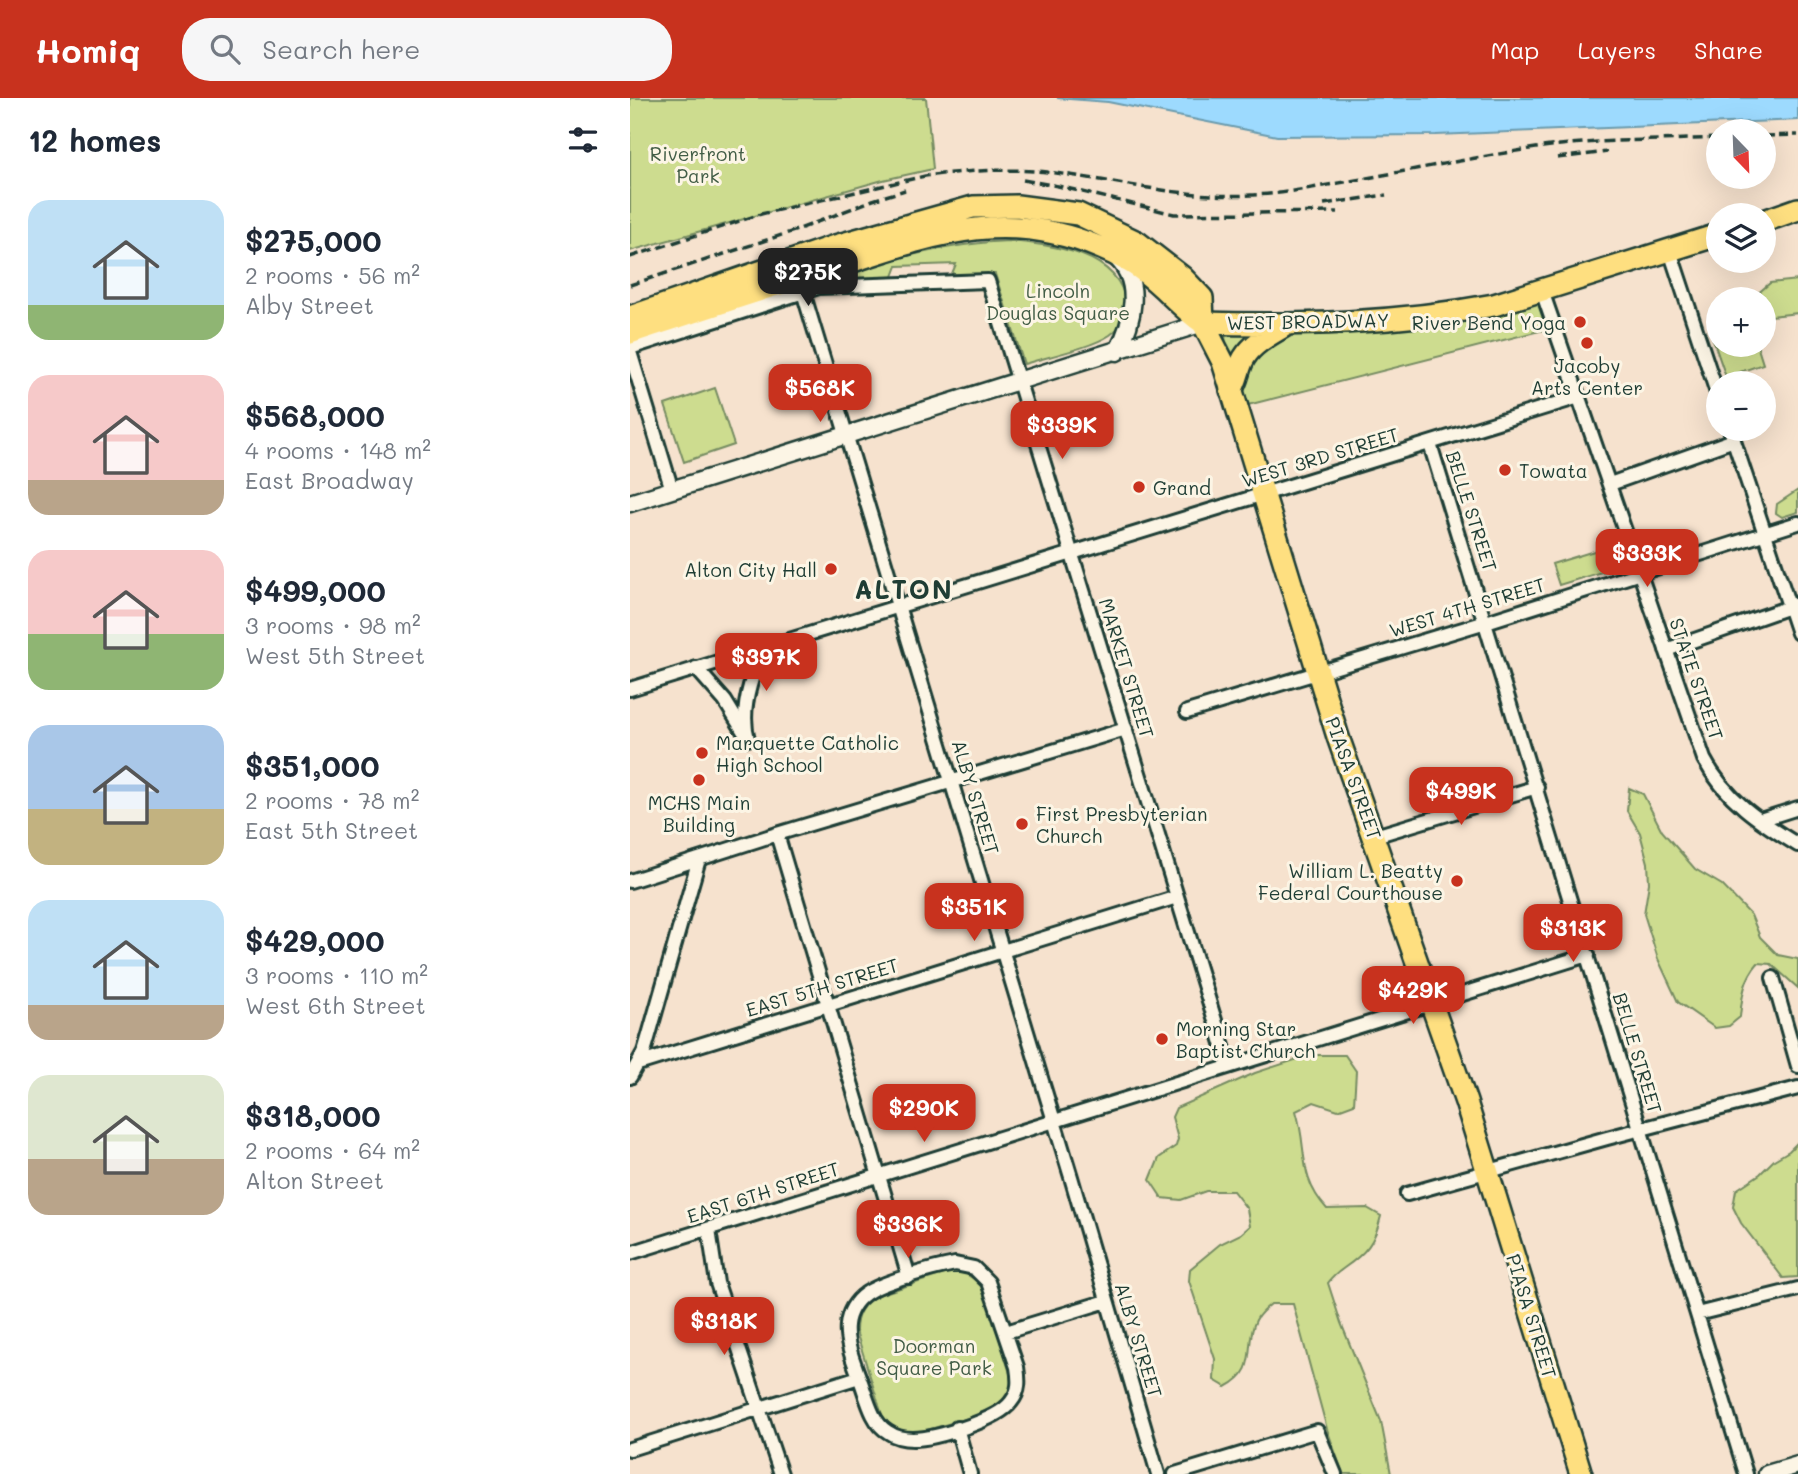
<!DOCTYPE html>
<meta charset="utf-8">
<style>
body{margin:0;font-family:Mali,sans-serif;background:#f6f6f7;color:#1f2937;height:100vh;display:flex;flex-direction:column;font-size:26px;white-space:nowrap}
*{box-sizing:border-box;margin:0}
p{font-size:23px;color:#747a83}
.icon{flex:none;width:38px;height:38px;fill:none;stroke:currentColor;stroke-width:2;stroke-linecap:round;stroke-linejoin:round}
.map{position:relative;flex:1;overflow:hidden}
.panel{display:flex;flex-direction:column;background:#fff;width:630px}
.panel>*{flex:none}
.needle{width:46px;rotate:157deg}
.fabs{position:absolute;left:1076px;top:21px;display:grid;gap:14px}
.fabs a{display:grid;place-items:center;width:70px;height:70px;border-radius:50%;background:#fff;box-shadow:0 7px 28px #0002;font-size:35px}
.price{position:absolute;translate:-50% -60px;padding:0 16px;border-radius:14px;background:#c8321e;color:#fff;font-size:23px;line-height:46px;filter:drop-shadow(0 2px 4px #0008)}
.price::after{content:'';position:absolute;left:50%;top:42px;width:21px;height:16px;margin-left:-10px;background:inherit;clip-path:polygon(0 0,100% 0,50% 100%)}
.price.selected{background:#222;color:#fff}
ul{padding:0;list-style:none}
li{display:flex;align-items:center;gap:21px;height:175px;padding:0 28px}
li span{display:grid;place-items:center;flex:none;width:196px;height:140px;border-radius:21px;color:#555}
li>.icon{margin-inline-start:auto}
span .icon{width:84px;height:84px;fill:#fffc;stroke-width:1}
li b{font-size:30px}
h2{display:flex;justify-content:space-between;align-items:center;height:84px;padding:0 28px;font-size:30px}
header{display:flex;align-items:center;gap:42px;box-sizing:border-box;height:98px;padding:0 35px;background:#c8321e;color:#fff}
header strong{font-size:33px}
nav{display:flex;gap:38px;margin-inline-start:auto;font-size:24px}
.search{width:490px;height:63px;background:#f6f6f7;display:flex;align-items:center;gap:18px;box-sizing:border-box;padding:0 24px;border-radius:28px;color:#747a83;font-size:26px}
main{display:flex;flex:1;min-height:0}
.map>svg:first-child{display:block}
.green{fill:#cddc8f;stroke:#768c62;stroke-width:2}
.water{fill:#9ddafe;stroke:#6b9bad;stroke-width:2}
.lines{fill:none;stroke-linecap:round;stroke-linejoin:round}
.minor-casing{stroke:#1f3d34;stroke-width:18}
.tertiary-casing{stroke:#1f3d34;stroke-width:21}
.primary-casing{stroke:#1f3d34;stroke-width:26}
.trunk-casing{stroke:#1f3d34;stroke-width:26}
.minor{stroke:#fcf5e5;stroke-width:12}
.tertiary{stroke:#fcf5e5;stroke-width:16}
.primary{stroke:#fedf80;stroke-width:21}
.trunk{stroke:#fedf80;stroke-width:21}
.rail{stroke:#1f3d34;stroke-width:3.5;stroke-dasharray:10 5;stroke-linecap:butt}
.poi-dot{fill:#c8321e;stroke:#fcf5e5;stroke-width:2.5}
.labels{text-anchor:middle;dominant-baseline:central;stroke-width:6;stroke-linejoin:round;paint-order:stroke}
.park-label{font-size:19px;fill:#425d46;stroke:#fcf5e5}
.street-label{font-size:19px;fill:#1f3d34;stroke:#fcf5e5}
.poi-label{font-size:19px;fill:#1f3d34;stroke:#fcf5e5;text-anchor:start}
.district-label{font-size:26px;font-weight:bold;letter-spacing:2px;fill:#1f3d34;stroke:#fcf5e5}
</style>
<header>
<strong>Homiq</strong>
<div class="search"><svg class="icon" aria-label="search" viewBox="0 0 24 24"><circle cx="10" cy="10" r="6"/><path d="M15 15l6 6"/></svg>Search here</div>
<nav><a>Map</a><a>Layers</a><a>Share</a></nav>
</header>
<main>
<section class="panel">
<h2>12 homes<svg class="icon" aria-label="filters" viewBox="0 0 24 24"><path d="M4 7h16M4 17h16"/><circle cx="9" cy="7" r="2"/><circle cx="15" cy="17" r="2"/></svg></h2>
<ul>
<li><span style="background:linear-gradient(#bfe0f5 75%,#8fb573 0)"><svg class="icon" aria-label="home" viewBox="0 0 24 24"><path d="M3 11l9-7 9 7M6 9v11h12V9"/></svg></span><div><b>$275,000</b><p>2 rooms · 56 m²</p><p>Alby Street</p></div></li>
<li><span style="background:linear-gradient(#f6c9c9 75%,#b9a48a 0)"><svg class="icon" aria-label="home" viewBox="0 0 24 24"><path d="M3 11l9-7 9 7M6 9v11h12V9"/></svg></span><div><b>$568,000</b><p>4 rooms · 148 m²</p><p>East Broadway</p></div></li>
<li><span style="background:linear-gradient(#f6c9c9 60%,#8fb573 0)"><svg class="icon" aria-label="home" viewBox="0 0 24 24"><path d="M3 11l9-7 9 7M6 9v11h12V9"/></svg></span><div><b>$499,000</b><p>3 rooms · 98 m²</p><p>West 5th Street</p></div></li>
<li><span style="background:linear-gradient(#a9c7e8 60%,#c2b280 0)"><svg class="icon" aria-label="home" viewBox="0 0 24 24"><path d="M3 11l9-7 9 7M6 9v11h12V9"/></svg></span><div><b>$351,000</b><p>2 rooms · 78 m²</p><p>East 5th Street</p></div></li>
<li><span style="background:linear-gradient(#bfe0f5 75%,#b9a48a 0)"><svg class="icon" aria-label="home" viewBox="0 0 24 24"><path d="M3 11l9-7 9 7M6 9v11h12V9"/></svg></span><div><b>$429,000</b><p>3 rooms · 110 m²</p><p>West 6th Street</p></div></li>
<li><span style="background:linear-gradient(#dfe7d0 60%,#b9a48a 0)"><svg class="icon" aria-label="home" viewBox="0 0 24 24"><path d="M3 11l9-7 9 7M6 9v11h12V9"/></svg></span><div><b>$318,000</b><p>2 rooms · 64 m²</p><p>Alton Street</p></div></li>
</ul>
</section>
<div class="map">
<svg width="1168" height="1376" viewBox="0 0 1168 1376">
<rect width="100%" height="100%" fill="#f6e2ce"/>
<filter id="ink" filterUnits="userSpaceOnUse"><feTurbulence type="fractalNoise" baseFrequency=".0143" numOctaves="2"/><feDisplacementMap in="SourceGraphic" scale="14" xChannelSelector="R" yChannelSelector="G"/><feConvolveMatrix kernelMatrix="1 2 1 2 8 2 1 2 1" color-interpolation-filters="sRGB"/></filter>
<g filter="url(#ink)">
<path class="green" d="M0 0H296L303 71 253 82 0 153Z
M379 143C421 147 490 154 496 206 497 218 490 230 480 237 461 250 416 259 394 266L365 176 321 178 326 166 267 168 262 181 195 182C256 163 315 145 379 143Z
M1168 182V215L1141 218 1134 213V201H1128L1126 197 1140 185Z
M910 199 921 230 610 309 596 260 595 230Z
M1088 237V247H1127L1133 266 1096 279 1082 239Z
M85 290 104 347 54 364 35 307Z
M1168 392V414L1152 419 1146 415 1147 406Z
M974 450 981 471 929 487 922 466Z
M999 690 1013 696 1032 733 1065 771 1092 787 1121 817 1130 839 1148 857 1168 861V890L1141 866 1128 865C1114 881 1112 898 1110 919L1099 928 1085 930 1048 904 1028 861 1014 816 1019 785 1018 765 1010 735 997 713Z
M680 957H715L726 973 724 1006 708 1012 684 1004 666 1013C678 1052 667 1078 697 1111L737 1110 751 1118C745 1144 736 1155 714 1170 707 1175 703 1178 698 1185L711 1225 751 1323 761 1376H713L697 1331 663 1206H641C636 1210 629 1216 626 1222 613 1248 630 1272 596 1289L584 1282 585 1261 559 1183 560 1171 590 1146 611 1136 620 1128 617 1111 603 1093H576L551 1102 532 1100 520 1082 529 1060 546 1048 548 1041 542 1019 546 1010 625 975Z
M1168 1044V1179L1153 1180 1111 1125 1103 1109 1106 1092 1130 1076 1144 1062 1159 1053Z
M320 1174H333L353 1187 382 1282V1292L378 1301 363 1313 283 1336 264 1332 252 1317 226 1233C226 1215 233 1206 248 1197Z"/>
<path class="water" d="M427 0H1168V22L806 37 647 38 478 4Z"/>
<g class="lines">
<g class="minor-casing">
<path id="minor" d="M1040 153 1088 298
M912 193 1074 661C1095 701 1130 724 1168 747
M173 194 441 1079 528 1376
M0 250 189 189 358 183 599 968
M0 254 42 392
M1100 331 1168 535
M800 346 1116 1376
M980 386 1104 342
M1036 552 1168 506
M66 570 95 603 114 634
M0 591 949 299
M557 614 856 524 1168 425
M118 641C109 611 122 576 135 549
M1130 722 1168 710
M147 736 279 1179
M745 738 907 689
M0 783 147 736 496 631
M1143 880 1168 968
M8 966 547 799
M0 979 14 954 19 937 69 761
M777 1096 977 1040 1168 990
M79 1132 87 1185 151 1376
M0 1155 958 857
M325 1166 344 1170 358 1184 387 1269C389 1282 390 1293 381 1304 368 1322 305 1341 283 1341 275 1341 265 1339 258 1334 242 1325 237 1300 231 1284 225 1267 215 1245 217 1227 218 1215 225 1203 235 1196 251 1184 304 1170 325 1166Z
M1067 1216 1168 1191
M376 1234 477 1203
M327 1330 340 1376
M0 1351 229 1279
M545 1376 687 1333 705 1376"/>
</g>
<g class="tertiary-casing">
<path id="tertiary" d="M483 157C514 181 503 225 487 254
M0 405 573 225
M1137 1376 1168 1367"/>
</g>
<g class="primary-casing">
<path id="primary" d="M1134 123 1168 111
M573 225C671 228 767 225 864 207L1088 137
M601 292C608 282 608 270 614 260 623 245 641 236 656 227"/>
</g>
<g class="trunk-casing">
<path id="trunk" d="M0 219 205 148 343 109 387 108 448 116 507 144 552 179 572 200 573 225 593 264 708 639 836 1004 951 1376
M0 235C66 213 131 191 198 171 296 140 369 107 471 150 485 156 501 163 513 173 535 189 550 209 573 225"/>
</g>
<use href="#minor" class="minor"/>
<use href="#tertiary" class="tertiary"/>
<use href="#primary" class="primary"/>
<use href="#trunk" class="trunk"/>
<path class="rail" d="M1134 38 1168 37
M927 60 977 54
M393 82 428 88 544 116 708 114
M694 106 756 97
M0 159 131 116 295 78C335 73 376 70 417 74 485 82 551 101 621 97 656 96 691 88 726 82 782 72 837 61 893 52 957 41 1024 43 1088 40
M0 187 167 132 243 102 275 92"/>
</g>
</g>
<g class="poi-dot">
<circle cx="950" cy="224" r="7"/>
<circle cx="957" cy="245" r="7"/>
<circle cx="875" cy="372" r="7"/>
<circle cx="509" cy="389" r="7"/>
<circle cx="201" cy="471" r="7"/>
<circle cx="72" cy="655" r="7"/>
<circle cx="69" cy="682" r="7"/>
<circle cx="392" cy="726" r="7"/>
<circle cx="827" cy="783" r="7"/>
<circle cx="532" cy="941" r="7"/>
</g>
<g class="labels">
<g class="park-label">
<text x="68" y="55">Riverfront<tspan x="68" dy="22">Park</tspan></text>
<text x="428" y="192">Lincoln<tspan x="428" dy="22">Douglas Square</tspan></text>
<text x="304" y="1247">Doorman<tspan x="304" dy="22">Square Park</tspan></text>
</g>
<g class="street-label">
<text transform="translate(678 223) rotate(-1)">WEST BROADWAY</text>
<text transform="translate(690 359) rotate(-17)">WEST 3RD STREET</text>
<text transform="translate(842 413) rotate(72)">BELLE STREET</text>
<text transform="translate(837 509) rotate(-17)">WEST 4TH STREET</text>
<text transform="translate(497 570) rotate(73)">MARKET STREET</text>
<text transform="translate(1067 581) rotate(71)">STATE STREET</text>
<text transform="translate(724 680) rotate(70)">PIASA STREET</text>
<text transform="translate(346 699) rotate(73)">ALBY STREET</text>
<text transform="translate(192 889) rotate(-17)">EAST 5TH STREET</text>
<text transform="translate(1008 955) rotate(73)">BELLE STREET</text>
<text transform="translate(133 1094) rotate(-18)">EAST 6TH STREET</text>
<text transform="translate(902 1218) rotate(73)">PIASA STREET</text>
<text transform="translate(509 1242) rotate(73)">ALBY STREET</text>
</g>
<g class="poi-label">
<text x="936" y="224" text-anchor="end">River Bend Yoga</text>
<text x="957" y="267" text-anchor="middle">Jacoby<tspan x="957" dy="22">Arts Center</tspan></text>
<text x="889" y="372">Towata</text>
<text x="523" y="389">Grand</text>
<text x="187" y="471" text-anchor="end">Alton City Hall</text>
<text x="86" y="644">Marquette Catholic<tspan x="86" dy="22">High School</tspan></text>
<text x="69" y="704" text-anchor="middle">MCHS Main<tspan x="69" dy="22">Building</tspan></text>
<text x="406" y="715">First Presbyterian<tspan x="406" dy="22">Church</tspan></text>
<text x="813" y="772" text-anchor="end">William L. Beatty<tspan x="813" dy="22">Federal Courthouse</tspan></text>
<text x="546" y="930">Morning Star<tspan x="546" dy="22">Baptist Church</tspan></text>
</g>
<g class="district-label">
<text x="274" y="491">ALTON</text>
</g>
</g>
</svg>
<div class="fabs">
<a><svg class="needle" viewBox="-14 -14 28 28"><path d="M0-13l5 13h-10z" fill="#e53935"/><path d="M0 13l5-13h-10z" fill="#747a83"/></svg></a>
<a><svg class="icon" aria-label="layers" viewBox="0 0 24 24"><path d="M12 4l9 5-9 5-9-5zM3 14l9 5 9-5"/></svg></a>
<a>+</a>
<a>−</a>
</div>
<b class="price selected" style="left:178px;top:210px">$275K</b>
<b class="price" style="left:190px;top:326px">$568K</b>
<b class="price" style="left:432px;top:363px">$339K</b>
<b class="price" style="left:1017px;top:491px">$333K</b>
<b class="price" style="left:136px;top:595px">$397K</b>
<b class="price" style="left:831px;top:729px">$499K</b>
<b class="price" style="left:344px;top:845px">$351K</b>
<b class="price" style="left:943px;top:866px">$313K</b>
<b class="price" style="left:783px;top:928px">$429K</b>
<b class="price" style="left:294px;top:1046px">$290K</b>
<b class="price" style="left:278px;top:1162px">$336K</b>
<b class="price" style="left:94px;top:1259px">$318K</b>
</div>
</main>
